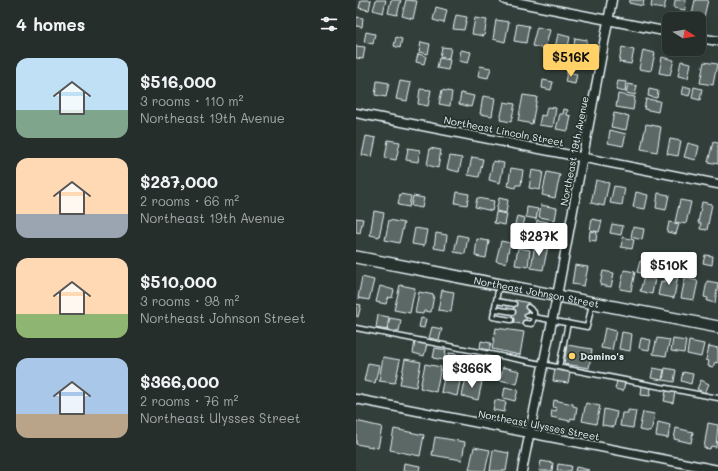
<!DOCTYPE html>
<meta charset="utf-8">
<style>
body{margin:0;font-family:Mali,sans-serif;background:#2e3633;color:#f1f3f6;height:100vh;display:flex;flex-direction:column;font-size:15px;white-space:nowrap}
*{box-sizing:border-box;margin:0}
p{font-size:13px;color:#a4a8a9}
.icon{flex:none;width:22px;height:22px;fill:none;stroke:currentColor;stroke-width:2;stroke-linecap:round;stroke-linejoin:round}
.map{position:relative;flex:1;overflow:hidden}
.panel{display:flex;flex-direction:column;background:#262e2b;width:356px}
.panel>*{flex:none}
.needle{width:26px;rotate:101deg}
.tools{position:absolute;left:306px;top:12px;display:grid;gap:8px}
.tools a{display:grid;place-items:center;width:44px;height:44px;border-radius:8px;background:#262e2b;box-shadow:0 4px 16px #0002,0 0 0 1px #424a47;font-size:20px}
.price{position:absolute;translate:-50% -34px;padding:0 9px;border-radius:4px;background:#fff;color:#222;font-size:13px;line-height:26px;filter:drop-shadow(0 1px 2px #0008)}
.price::after{content:'';position:absolute;left:50%;top:24px;width:12px;height:9px;margin-left:-6px;background:inherit;clip-path:polygon(0 0,100% 0,50% 100%)}
.price.current{background:#ffd166;color:#111}
ul{padding:0;list-style:none}
li{display:flex;align-items:center;gap:12px;height:100px;padding:0 16px}
li span{display:grid;place-items:center;flex:none;width:112px;height:80px;border-radius:12px;color:#555}
li>.icon{margin-inline-start:auto}
span .icon{width:48px;height:48px;fill:#fffc;stroke-width:1}
li b{font-size:17px}
h2{display:flex;justify-content:space-between;align-items:center;height:48px;padding:0 16px;font-size:17px}
main{display:flex;flex:1;min-height:0}
.map>svg:first-child{display:block}
.building{fill:#5c6865;stroke:#e8f1f8}
.lines{fill:none;stroke-linecap:round;stroke-linejoin:round}
.service-casing{stroke:#e8f1f8;stroke-width:7}
.minor-casing{stroke:#e8f1f8;stroke-width:11}
.secondary-casing{stroke:#e8f1f8;stroke-width:14}
.service{stroke:#26332d;stroke-width:4}
.minor{stroke:#26332d;stroke-width:8}
.secondary{stroke:#26332d;stroke-width:11}
.poi-dot{fill:#ffd166;stroke:#26332d;stroke-width:1.5}
.labels{text-anchor:middle;dominant-baseline:central;stroke-width:3.5;stroke-linejoin:round;paint-order:stroke}
.street-label{font-size:10px;fill:#e8f1f8;stroke:#26332d}
.poi-label{font-size:10px;font-weight:bold;fill:#e8f1f8;stroke:#26332d;text-anchor:start}
</style>
<main>
<section class="panel">
<h2>4 homes<svg class="icon" aria-label="filters" viewBox="0 0 24 24"><path d="M4 7h16M4 17h16"/><circle cx="9" cy="7" r="2"/><circle cx="15" cy="17" r="2"/></svg></h2>
<ul>
<li><span style="background:linear-gradient(#bfe0f5 65%,#7fa58c 0)"><svg class="icon" aria-label="home" viewBox="0 0 24 24"><path d="M3 11l9-7 9 7M6 9v11h12V9"/></svg></span><div><b>$516,000</b><p>3 rooms · 110 m²</p><p>Northeast 19th Avenue</p></div></li>
<li><span style="background:linear-gradient(#ffd9b3 70%,#9aa5b1 0)"><svg class="icon" aria-label="home" viewBox="0 0 24 24"><path d="M3 11l9-7 9 7M6 9v11h12V9"/></svg></span><div><b>$287,000</b><p>2 rooms · 66 m²</p><p>Northeast 19th Avenue</p></div></li>
<li><span style="background:linear-gradient(#ffd9b3 70%,#8fb573 0)"><svg class="icon" aria-label="home" viewBox="0 0 24 24"><path d="M3 11l9-7 9 7M6 9v11h12V9"/></svg></span><div><b>$510,000</b><p>3 rooms · 98 m²</p><p>Northeast Johnson Street</p></div></li>
<li><span style="background:linear-gradient(#a9c7e8 70%,#b9a48a 0)"><svg class="icon" aria-label="home" viewBox="0 0 24 24"><path d="M3 11l9-7 9 7M6 9v11h12V9"/></svg></span><div><b>$366,000</b><p>2 rooms · 76 m²</p><p>Northeast Ulysses Street</p></div></li>
</ul>
</section>
<div class="map">
<svg width="362" height="471" viewBox="0 0 362 471">
<rect width="100%" height="100%" fill="#323e39"/>
<filter id="ink" filterUnits="userSpaceOnUse"><feTurbulence type="fractalNoise" baseFrequency=".025" numOctaves="2"/><feDisplacementMap in="SourceGraphic" scale="8" xChannelSelector="R" yChannelSelector="G"/><feConvolveMatrix kernelMatrix="1 2 1 2 8 2 1 2 1" color-interpolation-filters="sRGB"/></filter>
<g filter="url(#ink)">
<path class="building" d="M5 0H15L13 10 3 8Z
M20 0H30L27 13 17 10Z
M35 0H45L41 15 32 13Z
M50 0 61 1 57 19 46 16Z
M274 0H288L287 6 273 3Z
M296 0H310L308 9 295 7Z
M319 0H330L329 10 318 8Z
M339 0H352L348 17 336 15Z
M80 7 91 10 88 23 77 20Z
M100 15 111 17 108 30 97 29Z
M0 17 7 18 6 27 0 26Z
M119 18 131 20 128 36 116 34Z
M140 20 153 22 149 42 137 39Z
M161 24 173 26 170 43 158 41Z
M181 27 194 30 189 49 176 46Z
M10 32 19 34 17 44 8 42Z
M202 34 214 37 211 51 199 48Z
M40 37 46 39 44 48 38 46Z
M219 38 231 40 227 60 216 58Z
M65 42 74 44 72 54 63 52Z
M0 46 9 47 7 59 0 58Z
M86 47 95 48 93 58 84 57Z
M266 47 278 50 275 64 263 62Z
M105 50 115 52 112 63 103 61Z
M287 50 299 53 295 71 283 69Z
M62 54 70 56 68 64 60 62Z
M306 57 318 60 314 75 303 73Z
M83 58 94 60 92 70 81 68Z
M325 61 335 63 332 78 322 76Z
M348 62 361 64 357 85 344 83Z
M124 66 135 68 132 78 122 76Z
M211 72 221 74 219 84 209 82Z
M187 80 197 82 195 90 186 88Z
M21 81 33 83 30 97 19 95Z
M44 81 55 83 51 101 40 99Z
M262 81 270 82 269 92 260 90Z
M272 84 281 86 279 95 270 93Z
M328 86 335 88 333 96 326 94Z
M338 87 346 89 344 100 336 98Z
M64 89 75 90 72 106 62 104Z
M293 89 302 91 301 98 292 96Z
M86 90 96 92 94 106 83 104Z
M105 93 118 96 115 107 103 104Z
M262 94 279 97 277 110 260 107Z
M167 95 181 97 176 124 162 121Z
M127 96 139 98 136 116 124 114Z
M290 99 304 101 302 112 288 109Z
M148 102 159 104 155 122 144 120Z
M191 107 200 108 197 127 183 125 185 115 189 116Z
M208 109 212 110 211 115 215 116 212 131 200 129 204 114H207Z
M258 113 273 116 270 130 255 127Z
M290 124 305 127 301 152 285 149Z
M254 130 270 134 267 146 252 143Z
M10 136 20 138 16 157 6 155Z
M314 139 325 141 322 156 311 154Z
M32 140 44 142 40 160 29 158Z
M357 142 362 143V164L352 162Z
M332 143 343 146 340 160 328 157Z
M52 148 64 150 62 162 50 160Z
M74 148 85 150 82 168 71 165Z
M94 156 106 158 103 172 91 169Z
M116 157 127 159 123 177 112 175Z
M137 161 148 163 144 183 133 180Z
M155 168 167 170 165 185H160L159 188 152 186Z
M176 170 187 172 184 190 173 188Z
M191 172 204 175 199 198 186 195Z
M240 180 253 183 248 206 235 203Z
M258 186 269 188 266 205 254 203Z
M101 192 113 194 111 205 99 203Z
M280 192 292 195 289 209 277 207Z
M302 193 313 195 310 210 300 208Z
M44 194 55 196 53 207 42 205Z
M57 196 68 198 66 208 55 206Z
M121 198 138 201 136 211 119 207Z
M143 198 152 200 150 213 140 211Z
M324 200 335 202 330 224 319 222Z
M346 202 356 204 351 230 344 229 345 223H342Z
M185 205 201 208 199 220 183 217Z
M171 207 182 209 180 219 170 217Z
M18 211 28 213 23 237 14 235Z
M140 212 151 214 149 225 138 223Z
M161 216 169 218 167 226 159 224Z
M0 218 7 219 4 233 0 232Z
M236 219 246 221 243 232 234 230Z
M33 220 48 223 43 243 29 240Z
M181 220 192 222 191 231 180 229Z
M313 222 323 224 320 234 311 232Z
M256 224 267 226 265 235 254 233Z
M277 227 288 229 286 240 275 237Z
M59 228 71 230 68 246 56 244Z
M234 231 241 232 240 241 233 240Z
M80 233 91 235 89 250 78 248Z
M102 235 112 237 109 254 98 252Z
M267 237 278 240 276 249 265 247Z
M121 239 133 241 130 258 119 256Z
M145 241 154 243 150 263 140 261Z
M179 244 192 246 187 270 175 268Z
M162 248 174 250 172 267 159 265Z
M349 255 357 256 356 265 347 263Z
M328 256 339 258 337 269 326 267Z
M284 261 294 263 291 275 281 272Z
M219 265 232 267 228 286 216 284Z
M268 270 279 272 275 291 264 289Z
M247 271 258 273 255 287 244 285Z
M310 273 322 275 318 298 302 295 305 281 309 282Z
M6 277 18 280 13 300 2 298Z
M288 277 299 279 296 294 284 291Z
M329 278 342 281 338 300 325 298Z
M351 281 362 283 359 303 351 301 352 298 348 297Z
M44 285 59 288 54 313 38 310Z
M24 286 38 290 36 298 32 297 30 304 20 302Z
M86 290 98 292 95 312 82 310Z
M63 292 78 295 75 312 68 311 67 314 59 313Z
M159 300 173 303 169 325 155 322Z
M0 304 5 305 2 317 0 316Z
M22 315 33 317 31 330 20 328Z
M34 318 45 320 43 332 31 330Z
M65 318 70 319 68 328 63 327Z
M76 327 86 329 83 340 73 338Z
M140 328 168 332 164 355 136 349Z
M249 328 260 331 256 350 245 348Z
M266 332 276 334 274 351 263 349Z
M285 338 295 340 293 350 283 348Z
M301 338 314 340 310 356 297 354Z
M317 339 330 341 328 353 315 351Z
M59 341 71 344 68 356 57 353Z
M125 341 135 343 133 350 124 348Z
M333 341 348 344 345 357 331 354Z
M211 345 236 349 233 368 208 364Z
M353 346 362 348V363L359 362 357 367 352 366 353 361 350 360Z
M79 348 90 350 88 360 77 358Z
M93 353 101 354 99 364 91 362Z
M27 357 44 360 39 383 23 381Z
M49 359 65 362 60 387 44 384Z
M12 363 23 365 19 383 8 381Z
M69 364 85 367 80 392 64 388Z
M147 367 164 371 161 384 144 380Z
M90 368 106 371 101 396 85 392Z
M297 368 308 370 306 380 295 378Z
M309 368 320 370 318 382 307 380Z
M199 369 214 372 212 383 197 381Z
M327 372 337 374 335 384 325 381Z
M110 378 126 382 122 400 106 396Z
M345 380 353 384 349 393 341 389Z
M261 381 269 383 267 391 259 389Z
M286 386 295 388 294 396 285 395Z
M149 387 162 390 159 401 147 398Z
M310 391 319 392 317 403 308 401Z
M139 400 150 402 148 412 137 410Z
M198 400 217 404V406L221 407 219 419 215 418 214 421 195 417 196 410 200 411 201 408 197 407Z
M230 403 244 406 240 424 226 421Z
M248 409 261 412 258 427 246 425Z
M272 410 280 411 277 428 264 426 266 413H272Z
M287 412 299 414 295 432 283 430Z
M0 421 26 427 22 448 0 444Z
M302 422 314 425 312 438 300 436Z
M352 423 362 425 360 447 355 446 354 449 348 448Z
M320 428 337 432 335 443 318 439Z
M38 429 68 435 64 456 34 450Z
M79 437 109 442 106 460 76 455Z
M118 447 134 450 129 471 113 470Z
M137 450 153 453 150 471H134Z
M185 461 197 463 196 471H183Z
M48 463 64 466 63 471H47Z
M202 464 215 466 214 471H201Z
M220 467 233 470 232 471H219Z"/>
<g class="lines">
<g class="service-casing">
<path id="service" d="M143 285 137 317 155 320
M140 301 158 304
M138 309 157 312
M171 315 178 317V312L172 307
M169 323 176 324 178 317 231 327 236 304
M0 328 362 398
M203 367 212 323"/>
</g>
<g class="minor-casing">
<path id="minor" d="M149 0 313 32
M343 38 362 41
M0 113 362 184
M0 399 362 470
M166 471 201 296 256 0"/>
</g>
<g class="secondary-casing">
<g id="secondary">
<path id="s1" d="M0 257 362 327"/>
</g>
</g>
<use href="#service" class="service"/>
<use href="#minor" class="minor"/>
<use href="#secondary" class="secondary"/>
</g>
</g>
<circle class="poi-dot" cx="216" cy="356" r="4"/>
<g class="labels">
<g class="street-label">
<text transform="translate(148 131) rotate(11)">Northeast Lincoln Street</text>
<text transform="translate(218 151) rotate(-79)">Northeast 19th Avenue</text>
<text stroke="none"><textPath href="#s1" startOffset="184">Northeast Johnson Street</textPath></text>
<text transform="translate(183 425) rotate(11)">Northeast Ulysses Street</text>
</g>
<g class="poi-label">
<text x="224" y="356">Domino's</text>
</g>
</g>
</svg>
<div class="tools">
<a><svg class="needle" viewBox="-14 -14 28 28"><path d="M0-13l5 13h-10z" fill="#e53935"/><path d="M0 13l5-13h-10z" fill="#a4a8a9"/></svg></a>
</div>
<b class="price current" style="left:215px;top:78px">$516K</b>
<b class="price" style="left:183px;top:257px">$287K</b>
<b class="price" style="left:313px;top:286px">$510K</b>
<b class="price" style="left:116px;top:389px">$366K</b>
</div>
</main>
